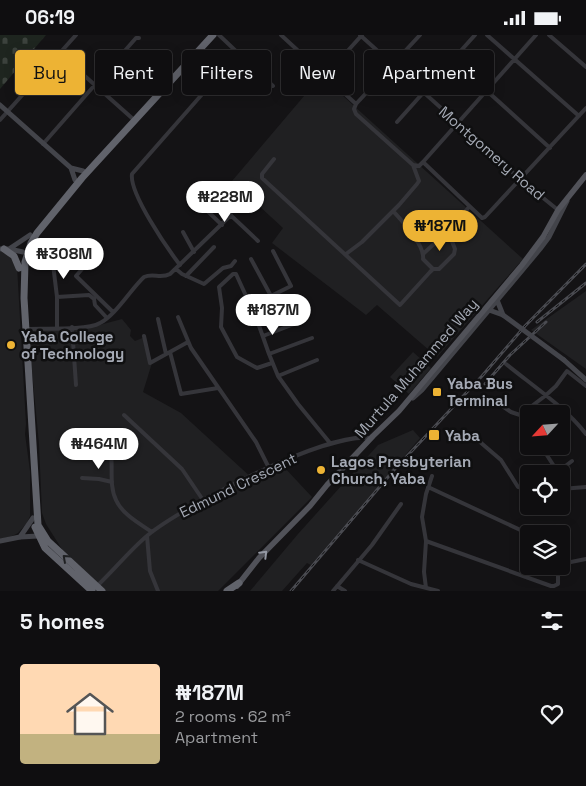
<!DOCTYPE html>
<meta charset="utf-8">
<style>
body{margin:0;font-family:"Space Grotesk",sans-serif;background:#181719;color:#f1f3f6;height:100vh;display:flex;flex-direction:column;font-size:19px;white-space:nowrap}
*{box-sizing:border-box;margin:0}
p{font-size:16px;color:#9b9c9f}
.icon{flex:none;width:28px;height:28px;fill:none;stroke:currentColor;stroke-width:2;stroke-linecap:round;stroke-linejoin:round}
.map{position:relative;height:556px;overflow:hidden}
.details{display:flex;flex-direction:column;background:#0f0e10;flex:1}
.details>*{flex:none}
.hud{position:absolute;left:15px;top:15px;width:556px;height:45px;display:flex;gap:10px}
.needle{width:32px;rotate:244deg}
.fabs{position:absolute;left:520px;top:370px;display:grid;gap:10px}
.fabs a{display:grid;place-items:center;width:50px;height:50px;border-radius:5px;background:#0f0e10;box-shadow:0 2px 12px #0003,0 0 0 1px #2f2e30;font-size:25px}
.price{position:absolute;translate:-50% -42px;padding:0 11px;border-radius:18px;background:#fff;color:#222;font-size:16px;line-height:32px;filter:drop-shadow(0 1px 2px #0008)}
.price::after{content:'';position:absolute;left:50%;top:30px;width:15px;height:11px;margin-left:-8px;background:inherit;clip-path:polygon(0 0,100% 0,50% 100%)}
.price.current{background:#edb334;color:#111}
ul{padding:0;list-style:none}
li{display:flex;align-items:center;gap:15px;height:125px;padding:0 20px}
li span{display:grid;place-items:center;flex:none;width:140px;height:100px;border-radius:5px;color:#555}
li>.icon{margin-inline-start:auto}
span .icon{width:60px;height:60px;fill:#fffc;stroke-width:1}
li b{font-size:21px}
h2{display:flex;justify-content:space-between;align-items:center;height:60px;padding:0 20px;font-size:21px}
.chip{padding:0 18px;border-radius:5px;background:#0f0e10;box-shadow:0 2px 12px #0003,0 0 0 1px #2f2e30;font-size:18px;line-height:45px}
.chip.current{background:#edb334;color:#111}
.status{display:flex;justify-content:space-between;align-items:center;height:35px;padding:0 25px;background:#0f0e10;direction:ltr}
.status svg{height:14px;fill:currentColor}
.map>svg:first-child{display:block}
.built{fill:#202022}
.cemetery{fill:url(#cemetery-stones)}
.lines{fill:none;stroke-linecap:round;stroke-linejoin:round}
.street{stroke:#35353a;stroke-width:4}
.secondary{stroke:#43444a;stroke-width:5}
.primary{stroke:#515259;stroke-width:5.5}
.highway{stroke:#61636b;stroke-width:7}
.rail-casing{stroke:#4a4b51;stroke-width:3}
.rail{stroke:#0f0f10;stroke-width:1;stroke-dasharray:4;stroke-linecap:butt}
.secondary-bridge{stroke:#43444a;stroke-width:5}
.oneway{stroke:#9498a3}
.oneway2{stroke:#1f2022}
.poi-dot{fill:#edb334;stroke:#0f0f10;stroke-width:2}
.labels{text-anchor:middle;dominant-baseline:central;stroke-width:5;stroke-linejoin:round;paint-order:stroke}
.street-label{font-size:15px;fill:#a5aab5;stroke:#0f0f10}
.poi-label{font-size:15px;font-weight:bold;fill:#a5aab5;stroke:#0f0f10;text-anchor:start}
</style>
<div class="status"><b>06:19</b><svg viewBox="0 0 49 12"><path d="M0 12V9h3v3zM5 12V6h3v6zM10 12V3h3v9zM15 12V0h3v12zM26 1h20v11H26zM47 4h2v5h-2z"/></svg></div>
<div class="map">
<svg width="586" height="556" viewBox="0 0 586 556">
<defs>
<pattern id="cemetery-stones" width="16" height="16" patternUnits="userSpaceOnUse" patternTransform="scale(1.25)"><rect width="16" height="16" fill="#1e251f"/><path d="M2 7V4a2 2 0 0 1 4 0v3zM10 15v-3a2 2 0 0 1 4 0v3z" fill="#3c423d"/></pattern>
</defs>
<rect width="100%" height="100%" fill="#141315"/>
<path class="built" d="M321 41 523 224 437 322 377 270 366 280 272 208 283 193 232 146Z
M0 217H8L17 231 26 389 25 399 30 436V481L27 488 18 498 12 501 0 504Z
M586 256V334L531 295Z
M122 284 131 295 130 301 135 306 145 302 152 328 143 357 181 378 254 445 284 432 312 462 218 556H106L65 519 46 489 42 478 39 409 28 294 92 292Z
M413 317 431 333 409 359 390 342Z
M413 395 420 403 311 530 307 528 282 556H250L298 499 378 410Z"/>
<path class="cemetery" d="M0 0H46L0 54Z"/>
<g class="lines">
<path class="street" d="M219 0 273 51
M281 0 356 69 354 74 356 79 413 130
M360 0 521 145 558 175
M487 0 579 81
M549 0 586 32
M59 18 133 84
M326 40 362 0
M487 56 550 113
M356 69 420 0
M0 85 76 0
M397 87 475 0
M43 109 136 3H139
M274 124 262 139V143L400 270 430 237 433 234H439L454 219 455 214 448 196 469 172
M423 127 482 183 485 182 586 73
M413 130 419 131 423 127 536 0
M205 156 258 206
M197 166 222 190
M393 176C402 186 425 210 423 224L433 234
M183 197 194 217
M346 219 362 207 399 170 417 149 419 146 413 130
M423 219 437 206 451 204
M251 224 271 261
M89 226 76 241 113 277
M53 229 57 262V293
M180 230C167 213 129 158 132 139L212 48 213 40 198 24 193 21
M176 234 182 239 204 249 223 233 231 231 235 226
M186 241 214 212
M57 262 89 260 94 264 95 270 107 283
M251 271 291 251 273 216
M178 282 191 313 256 407 269 433
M158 284 166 319
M72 292 76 350
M26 294C43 293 86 296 100 288 115 281 131 254 144 242 153 238 161 244 170 239L231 180
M144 301 150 328 188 307
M263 301 302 286
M170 317 181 359 218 353
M269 319 312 303
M272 328 257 333 237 322 221 292 222 273 219 252 233 239H236L257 285 269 319 278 341 298 369 330 408
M506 329C533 351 565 372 586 399
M278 341 317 325
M498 368 511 377 520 380
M124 380 182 434 203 465
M520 380 545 361 556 351 567 336 586 351
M520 380 529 393
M473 401 501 425 518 452 529 454
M541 411 559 439
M111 418C113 432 109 451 116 465 122 479 140 489 152 497
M559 436 572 426
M82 443 99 444 112 447
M428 452 529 499
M561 454 586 452
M147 501 150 536 158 556
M426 506 551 551H554L558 549V531
M358 525 411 549 438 556
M561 529 586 524
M97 551C114 535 130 515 148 500 185 470 326 397 370 403
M337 551 345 556
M426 553 424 537 426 506 422 482 426 459 432 441
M333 556 372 510 401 469"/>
<path class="secondary" d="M0 70 71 133 83 136
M71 133 75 145
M0 214H9L23 217
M9 214 30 200
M497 265 503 280
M489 275 503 280
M564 325 586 345
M413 363 422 355 540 214 549 202 567 166
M20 502 33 483
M0 506 20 502 38 501"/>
<path class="primary" d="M237 551 259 523 310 471 327 450 373 401 399 376 522 230 543 202 558 175 586 140"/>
<path class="highway" d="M4 214 14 221 19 233
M35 492 45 513 92 556
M102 556 48 506 38 490 24 263 25 227 31 208 37 198 82 143 213 0
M227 556 239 548"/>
<g class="rail-casing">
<path id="rail" d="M537 287 586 248
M485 349 510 320 546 287
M291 556 394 435 482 341 525 291 586 229"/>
</g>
<use href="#rail" class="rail"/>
<path class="secondary-bridge" d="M503 280 564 325"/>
</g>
<defs><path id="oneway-chevron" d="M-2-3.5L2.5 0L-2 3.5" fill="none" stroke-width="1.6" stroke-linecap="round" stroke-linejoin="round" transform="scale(1.25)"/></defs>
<use class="oneway" href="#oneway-chevron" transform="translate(264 519) rotate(-45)"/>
<use class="oneway2" href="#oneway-chevron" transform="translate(66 523) rotate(-138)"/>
<g class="poi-dot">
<circle cx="11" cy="310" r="5"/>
<rect x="432" y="352" width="10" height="10" rx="2.5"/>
<rect x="428" y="394" width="12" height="12" rx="2.5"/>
<circle cx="321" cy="435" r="5"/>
</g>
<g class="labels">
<g class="street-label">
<text transform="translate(492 118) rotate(41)">Montgomery Road</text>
<text transform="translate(416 333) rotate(-49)">Murtula Muhammed Way</text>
<text transform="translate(238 450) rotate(-26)">Edmund Crescent</text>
</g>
<g class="poi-label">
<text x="21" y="301">Yaba College<tspan x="21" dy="17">of Technology</tspan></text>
<text x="447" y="348">Yaba Bus<tspan x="447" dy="17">Terminal</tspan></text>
<text x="445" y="400">Yaba</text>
<text x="331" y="426">Lagos Presbyterian<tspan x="331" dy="17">Church, Yaba</tspan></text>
</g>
</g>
</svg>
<div class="fabs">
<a><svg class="needle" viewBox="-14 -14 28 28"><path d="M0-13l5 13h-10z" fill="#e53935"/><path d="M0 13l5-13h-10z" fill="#9b9c9f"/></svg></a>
<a><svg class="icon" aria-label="locate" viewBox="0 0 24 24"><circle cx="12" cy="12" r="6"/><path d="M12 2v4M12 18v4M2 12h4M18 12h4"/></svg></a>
<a><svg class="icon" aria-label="layers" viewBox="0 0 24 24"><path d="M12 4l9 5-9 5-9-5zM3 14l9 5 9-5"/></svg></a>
</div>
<b class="price" style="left:225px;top:188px">₦228M</b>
<b class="price current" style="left:440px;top:217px">₦187M</b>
<b class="price" style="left:64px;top:245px">₦308M</b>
<b class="price" style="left:273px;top:301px">₦187M</b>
<b class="price" style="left:99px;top:435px">₦464M</b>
<div class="hud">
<a class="chip current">Buy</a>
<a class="chip">Rent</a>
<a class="chip">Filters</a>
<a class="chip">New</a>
<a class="chip">Apartment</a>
</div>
</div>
<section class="details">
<h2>5 homes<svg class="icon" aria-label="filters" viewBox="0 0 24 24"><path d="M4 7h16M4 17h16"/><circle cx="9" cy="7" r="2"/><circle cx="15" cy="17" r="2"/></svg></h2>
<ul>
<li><span style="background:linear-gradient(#ffd9b3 70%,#c2b280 0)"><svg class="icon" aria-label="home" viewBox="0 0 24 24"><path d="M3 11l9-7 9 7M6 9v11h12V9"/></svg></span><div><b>₦187M</b><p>2 rooms · 62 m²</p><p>Apartment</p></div><svg class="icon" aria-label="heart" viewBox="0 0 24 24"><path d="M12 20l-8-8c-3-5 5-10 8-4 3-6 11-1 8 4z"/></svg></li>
</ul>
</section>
